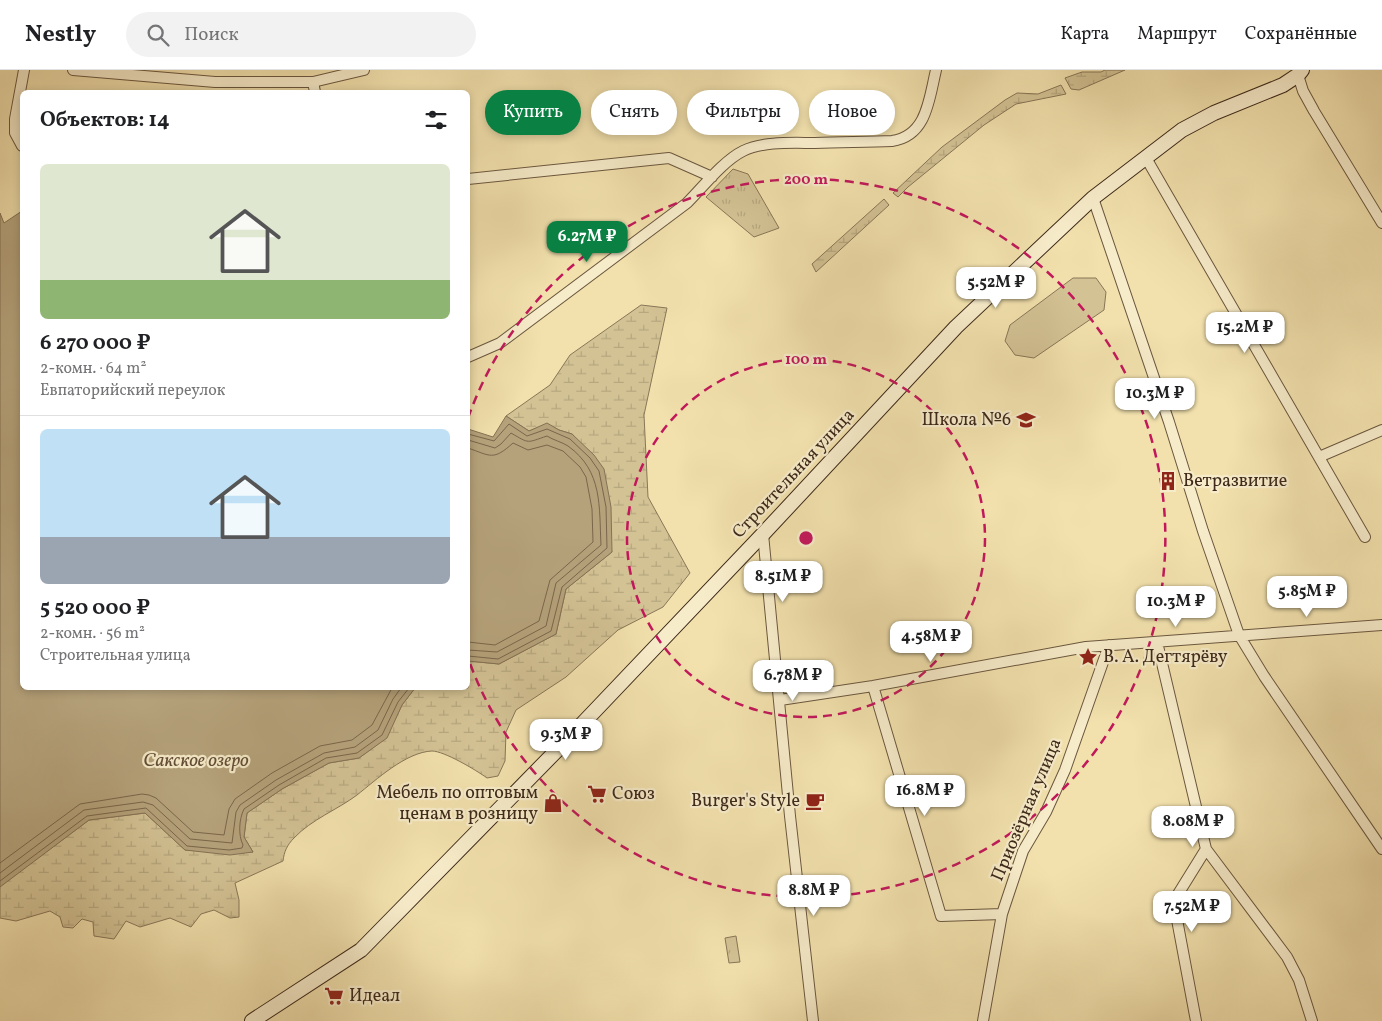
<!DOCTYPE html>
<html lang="ru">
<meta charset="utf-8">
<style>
body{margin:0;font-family:Vollkorn,serif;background:#f2f2f2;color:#202124;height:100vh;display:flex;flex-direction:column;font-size:19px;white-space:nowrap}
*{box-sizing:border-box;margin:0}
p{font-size:16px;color:#757577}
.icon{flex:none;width:28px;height:28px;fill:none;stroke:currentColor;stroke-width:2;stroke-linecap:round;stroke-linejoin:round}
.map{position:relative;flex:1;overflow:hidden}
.sheet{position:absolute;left:20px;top:20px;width:450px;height:600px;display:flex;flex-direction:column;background:#fff;border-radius:8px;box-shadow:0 2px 8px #0003}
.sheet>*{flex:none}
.banner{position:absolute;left:485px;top:20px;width:475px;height:45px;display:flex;gap:10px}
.price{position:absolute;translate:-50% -42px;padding:0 11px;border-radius:10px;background:#fff;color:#222;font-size:16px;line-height:32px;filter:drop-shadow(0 1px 2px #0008)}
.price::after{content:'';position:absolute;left:50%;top:30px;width:15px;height:11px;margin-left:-8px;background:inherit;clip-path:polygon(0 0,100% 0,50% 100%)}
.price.on{background:#0b8043;color:#fff}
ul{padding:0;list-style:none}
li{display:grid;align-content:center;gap:10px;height:265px;padding:0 20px}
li+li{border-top:1px solid #e0e0e0}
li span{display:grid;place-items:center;height:155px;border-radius:8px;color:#555}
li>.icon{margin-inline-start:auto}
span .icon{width:90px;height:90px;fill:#fffc;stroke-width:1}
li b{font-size:21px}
h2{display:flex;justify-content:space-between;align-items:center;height:60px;padding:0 20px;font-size:21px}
.chip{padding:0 18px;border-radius:22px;background:#fff;box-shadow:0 2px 8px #0003;font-size:18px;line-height:45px}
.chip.on{background:#0b8043;color:#fff}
header{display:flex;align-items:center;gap:30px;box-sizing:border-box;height:70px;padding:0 25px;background:#fff;border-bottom:1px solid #e0e0e0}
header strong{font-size:24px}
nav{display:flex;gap:28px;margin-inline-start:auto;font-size:18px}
.search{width:350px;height:45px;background:#f2f2f2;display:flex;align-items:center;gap:12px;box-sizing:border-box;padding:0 18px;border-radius:28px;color:#757577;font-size:19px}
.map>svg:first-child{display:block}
.grass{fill:#d3c294;stroke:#887657}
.wetland{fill:url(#wetland-marsh);stroke:#887657}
.park{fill:url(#park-tufts);stroke:#887657}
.water{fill:#b5a27b;stroke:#857254}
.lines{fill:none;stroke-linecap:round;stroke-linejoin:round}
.shore{stroke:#7a664a;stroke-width:1}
.street-casing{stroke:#6b573f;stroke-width:12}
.secondary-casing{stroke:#3e291a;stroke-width:16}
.street{stroke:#f7ecca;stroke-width:10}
.secondary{stroke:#f7ecca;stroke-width:14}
.ring{fill:none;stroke:#c2185b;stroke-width:2.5;stroke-dasharray:9 6}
.labels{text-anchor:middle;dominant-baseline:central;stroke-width:4.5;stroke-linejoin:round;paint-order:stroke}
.poi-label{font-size:18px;fill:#3e291a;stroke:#f7ecca;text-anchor:start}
.street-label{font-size:18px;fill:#3e291a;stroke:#f7ecca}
.water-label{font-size:19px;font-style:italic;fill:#624d37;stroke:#f7ecca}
.centre{fill:#c2185b;stroke:#f7ecca;stroke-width:2.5}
.ring-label{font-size:15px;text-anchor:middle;font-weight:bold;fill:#c2185b;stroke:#f7ecca;stroke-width:4.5;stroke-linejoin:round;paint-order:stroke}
</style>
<header>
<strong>Nestly</strong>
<div class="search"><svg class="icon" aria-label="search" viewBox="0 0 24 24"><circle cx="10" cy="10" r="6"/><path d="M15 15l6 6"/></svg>Поиск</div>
<nav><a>Карта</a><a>Маршрут</a><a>Сохранённые</a></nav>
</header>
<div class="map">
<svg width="1382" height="951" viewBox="0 0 1382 951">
<defs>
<pattern id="wetland-marsh" width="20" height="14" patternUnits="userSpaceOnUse" patternTransform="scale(1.25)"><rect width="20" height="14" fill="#d3c294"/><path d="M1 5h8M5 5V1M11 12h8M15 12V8" fill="none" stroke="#b6a77f"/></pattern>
<pattern id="park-tufts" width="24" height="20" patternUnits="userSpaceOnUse" patternTransform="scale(1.25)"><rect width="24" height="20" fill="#d3c294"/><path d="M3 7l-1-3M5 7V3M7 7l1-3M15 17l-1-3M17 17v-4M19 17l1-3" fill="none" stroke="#b6a77f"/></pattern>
</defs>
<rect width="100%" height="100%" fill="#f2e1ad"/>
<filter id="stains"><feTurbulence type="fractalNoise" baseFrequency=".004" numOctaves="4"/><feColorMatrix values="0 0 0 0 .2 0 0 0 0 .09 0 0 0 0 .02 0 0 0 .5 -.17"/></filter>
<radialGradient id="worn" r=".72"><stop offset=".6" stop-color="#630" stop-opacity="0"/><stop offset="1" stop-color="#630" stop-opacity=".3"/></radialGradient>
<path class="grass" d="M1073 208H1096L1106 222 1104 240 1034 288 1015 285 1005 271 1010 255Z"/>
<path class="wetland" d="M1105 0H1125L1079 20 1071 19 1065 8 1082 2H1101Z
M1061 15 1066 24 1016 34 984 55 908 117 898 127 893 123 942 77 1005 30 1017 23 1038 24Z
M884 129 889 135 816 202 812 194Z
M641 235 667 238 644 345 648 427 690 503 663 537 618 560 566 607 516 640 506 662 505 691 498 706 487 708C476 700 444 681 432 681 406 682 376 710 357 725 337 740 312 749 294 768 287 775 284 782 283 791L235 813 239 830V847L230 848 214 840 201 844 191 857 170 848 140 857 126 851 114 869 94 866 93 852 82 849 73 858 63 857 60 847 50 841 16 851 0 848V775L8 810 89 750 145 743 185 780 253 782 244 767 247 743 282 719 329 693 359 688 386 668 402 635 415 618H468V591L499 594 556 564 566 519 612 482 572 364 559 360 547 354 529 361 506 346 550 315 570 285Z"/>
<path class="park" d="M733 99 748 104 779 158 754 167 706 127Z
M736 866 740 892 729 893 725 868Z"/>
<path class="water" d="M22 141V618H415L402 635 387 668 359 688 329 693 282 719 247 743 244 767 253 782 230 785 185 780 145 743 89 750 0 817V143L4 153Z
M506 346 529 361 547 353 559 360 572 364 594 385 604 399 611 437 612 482 566 519 556 564 499 594 468 591V359L493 367Z"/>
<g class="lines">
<path class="shore" d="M468 364 494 371 509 354 527 366 547 359 570 369 590 388 599 401 606 437 607 478 562 517 551 561 498 589 468 586
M468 370 495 378 501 374 511 363C530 374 526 373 547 366 553 370 562 372 568 376 603 401 599 437 601 475L556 513 546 556 497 582 468 580
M468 378C491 386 493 391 513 373L528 380 547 375 563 381 580 397 586 407 592 439 593 472 550 510 539 551 495 575 468 572
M0 793 80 734 142 724 149 725 156 728 193 762 224 765 229 739 235 729 272 703 320 676 352 670 372 655 392 618
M0 803 84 740 143 732 153 735 190 769 232 773 236 742 240 735 276 710 324 683 355 677 378 660 393 629 401 618
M0 811 87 746 146 738 187 776 229 780 242 778 243 775C238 765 239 749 244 739L279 715 326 688 357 683 382 665 398 632 409 618"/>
<g class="street-casing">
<path id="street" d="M73 0 215 12H313L364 0
M1298 5 1303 21 1314 41 1382 153
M313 12 315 22
M22 76 15 63V49L24 0
M1146 88 1365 467
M468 109 669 88 712 107
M1093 128 1169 352 1203 461 1239 565 1264 606 1382 779
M468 287 500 273 687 133C703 117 723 91 743 81 764 71 792 73 815 73 841 72 866 72 892 71 927 66 929 29 936 0
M1319 387 1382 360
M763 464 790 746 813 951
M1157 572 1206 779 1287 887 1299 910 1312 951
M873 616 941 846 1002 844
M780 630 873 616 1086 577 1382 555
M983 951 1002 844 1023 781 1046 742 1065 700 1109 575
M1196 951 1175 839V829L1206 779"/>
</g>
<g class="secondary-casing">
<path id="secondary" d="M252 951 361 880 566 671 763 464 956 257 1093 128 1182 60 1214 43 1283 15 1298 5 1302 0"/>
</g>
<use href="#street" class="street"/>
<use href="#secondary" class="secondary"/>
</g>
<g class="ring">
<circle cx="806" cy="468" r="179"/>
<path d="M468 348A359 359 0 1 1 468 588"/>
</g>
<defs>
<g id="school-bare" transform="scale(1.5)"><path d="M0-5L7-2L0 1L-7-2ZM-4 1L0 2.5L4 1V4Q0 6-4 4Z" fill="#8f2418" stroke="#f7ecca" stroke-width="2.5" paint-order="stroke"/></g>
<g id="building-bare" transform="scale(1.5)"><path d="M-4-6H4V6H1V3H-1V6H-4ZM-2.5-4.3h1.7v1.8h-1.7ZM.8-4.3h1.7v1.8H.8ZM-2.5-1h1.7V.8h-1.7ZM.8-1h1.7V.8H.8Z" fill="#8f2418" stroke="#f7ecca" stroke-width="2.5" paint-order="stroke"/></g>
<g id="sight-bare" transform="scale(1.5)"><path d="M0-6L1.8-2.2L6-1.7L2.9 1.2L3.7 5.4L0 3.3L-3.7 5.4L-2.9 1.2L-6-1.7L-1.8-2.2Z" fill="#8f2418" stroke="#f7ecca" stroke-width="2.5" paint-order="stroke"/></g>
<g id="supermarket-bare" transform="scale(1.5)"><path d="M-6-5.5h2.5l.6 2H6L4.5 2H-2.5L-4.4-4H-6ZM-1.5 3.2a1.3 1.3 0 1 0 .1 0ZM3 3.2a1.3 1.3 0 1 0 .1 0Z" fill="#8f2418" stroke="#f7ecca" stroke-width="2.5" paint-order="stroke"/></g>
<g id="cafe-bare" transform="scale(1.5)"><path d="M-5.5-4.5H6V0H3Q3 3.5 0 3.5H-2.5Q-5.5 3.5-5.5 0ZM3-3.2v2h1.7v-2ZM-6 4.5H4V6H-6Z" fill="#8f2418" stroke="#f7ecca" stroke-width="2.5" paint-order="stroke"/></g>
<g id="shop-bare" transform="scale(1.5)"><path d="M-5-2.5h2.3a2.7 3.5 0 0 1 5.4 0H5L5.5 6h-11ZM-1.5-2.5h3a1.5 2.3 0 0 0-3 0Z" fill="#8f2418" stroke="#f7ecca" stroke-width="2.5" paint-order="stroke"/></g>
</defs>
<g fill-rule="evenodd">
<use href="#school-bare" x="1026" y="350"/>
<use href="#building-bare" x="1168" y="411"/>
<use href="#sight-bare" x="1088" y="587"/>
<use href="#supermarket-bare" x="597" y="724"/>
<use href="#cafe-bare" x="815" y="731"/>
<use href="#shop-bare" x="553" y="733"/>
<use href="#supermarket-bare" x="334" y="926"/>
</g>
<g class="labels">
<g class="poi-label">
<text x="1011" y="350" text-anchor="end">Школа №6</text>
<text x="1183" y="411">Ветразвитие</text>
<text x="1103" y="587">В. А. Дегтярёву</text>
<text x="538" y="723" text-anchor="end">Мебель по оптовым<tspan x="538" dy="21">ценам в розницу</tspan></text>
<text x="612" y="724">Союз</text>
<text x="800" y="731" text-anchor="end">Burger's Style</text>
<text x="349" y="926">Идеал</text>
</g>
<g class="street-label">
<text transform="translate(794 404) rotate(-47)">Строительная улица</text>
<text transform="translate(1027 740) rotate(-67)">Приозёрная улица</text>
</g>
<g class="water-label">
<text x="196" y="691">Сакское озеро</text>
</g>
</g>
<circle cx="806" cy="468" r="8" class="centre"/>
<g class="ring-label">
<text x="806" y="114">200 m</text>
<text x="806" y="294">100 m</text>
</g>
<rect width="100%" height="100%" filter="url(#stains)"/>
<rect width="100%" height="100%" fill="url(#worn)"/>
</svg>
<b class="price on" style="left:587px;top:193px">6.27M ₽</b>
<b class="price" style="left:996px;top:239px">5.52M ₽</b>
<b class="price" style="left:1245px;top:284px">15.2M ₽</b>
<b class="price" style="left:1155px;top:350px">10.3M ₽</b>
<b class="price" style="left:783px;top:533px">8.51M ₽</b>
<b class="price" style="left:1307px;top:548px">5.85M ₽</b>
<b class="price" style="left:1176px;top:558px">10.3M ₽</b>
<b class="price" style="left:931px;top:593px">4.58M ₽</b>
<b class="price" style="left:793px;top:632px">6.78M ₽</b>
<b class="price" style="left:566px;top:691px">9.3M ₽</b>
<b class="price" style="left:925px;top:747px">16.8M ₽</b>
<b class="price" style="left:1193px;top:778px">8.08M ₽</b>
<b class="price" style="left:814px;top:847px">8.8M ₽</b>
<b class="price" style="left:1192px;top:863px">7.52M ₽</b>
<div class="banner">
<a class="chip on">Купить</a>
<a class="chip">Снять</a>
<a class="chip">Фильтры</a>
<a class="chip">Новое</a>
</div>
<section class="sheet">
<h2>Объектов: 14<svg class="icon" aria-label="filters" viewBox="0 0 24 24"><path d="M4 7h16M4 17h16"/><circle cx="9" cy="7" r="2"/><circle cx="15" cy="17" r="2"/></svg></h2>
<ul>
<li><span style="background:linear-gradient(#dfe7d0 75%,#8fb573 0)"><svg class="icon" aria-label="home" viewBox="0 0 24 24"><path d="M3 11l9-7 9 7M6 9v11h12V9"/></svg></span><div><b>6 270 000 ₽</b><p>2-комн. · 64 m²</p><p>Евпаторийский переулок</p></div></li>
<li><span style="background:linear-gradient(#bfe0f5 70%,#9aa5b1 0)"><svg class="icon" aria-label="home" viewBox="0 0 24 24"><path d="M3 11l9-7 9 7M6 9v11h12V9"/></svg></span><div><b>5 520 000 ₽</b><p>2-комн. · 56 m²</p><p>Строительная улица</p></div></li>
</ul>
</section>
</div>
